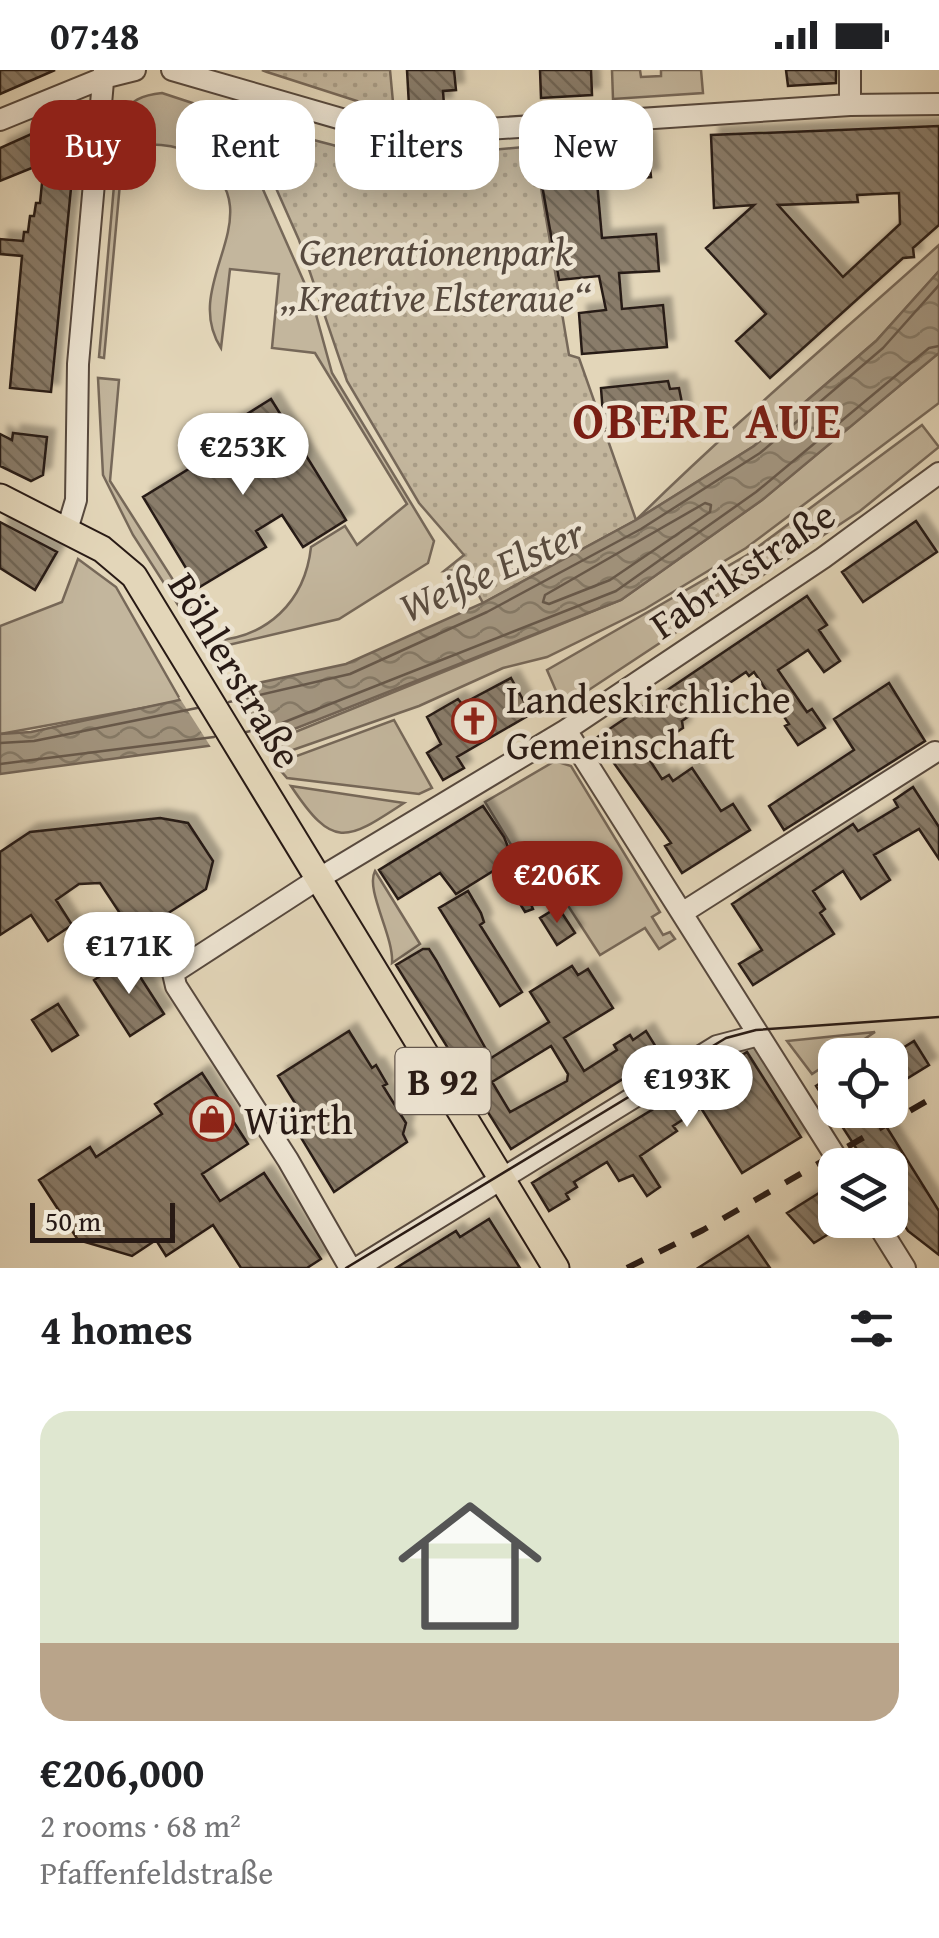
<!DOCTYPE html>
<meta charset="utf-8">
<style>
body{margin:0;font-family:"Gentium Book Plus",serif;background:#f2f2f2;color:#202124;height:100vh;display:flex;flex-direction:column;font-size:38px;white-space:nowrap}
*{box-sizing:border-box;margin:0}
p{font-size:32px;color:#757577}
.icon{flex:none;width:55px;height:55px;fill:none;stroke:currentColor;stroke-width:2;stroke-linecap:round;stroke-linejoin:round}
.map{position:relative;height:1198px;overflow:hidden}
.panel{display:flex;flex-direction:column;background:#fff;flex:1}
.panel>*{flex:none}
.guide{position:absolute;left:30px;top:30px;width:880px;height:90px;display:flex;gap:20px}
.fabs{position:absolute;left:818px;top:968px;display:grid;gap:20px}
.fabs a{display:grid;place-items:center;width:90px;height:90px;border-radius:20px;background:#fff;box-shadow:0 5px 25px #0003;font-size:50px}
.scale{position:absolute;left:30px;bottom:25px;width:145px;box-sizing:border-box;padding-left:10px;border:5px solid #281a15;border-top:0;font-size:28px;line-height:35px;white-space:nowrap;color:#281a15;-webkit-text-stroke:8px #ede4d2;paint-order:stroke}
.price{position:absolute;translate:-50% -85px;padding:0 22px;border-radius:35px;background:#fff;color:#222;font-size:32px;line-height:65px;filter:drop-shadow(0 2px 5px #0008)}
.price::after{content:'';position:absolute;left:50%;top:60px;width:30px;height:22px;margin-left:-15px;background:inherit;clip-path:polygon(0 0,100% 0,50% 100%)}
.price.selected{background:#8f2418;color:#fff}
ul{padding:0;list-style:none}
li{display:grid;align-content:center;gap:20px;height:530px;padding:0 40px}
li span{display:grid;place-items:center;height:310px;border-radius:30px;color:#555}
li>.icon{margin-inline-start:auto}
span .icon{width:180px;height:180px;fill:#fffc;stroke-width:1}
li b{font-size:42px}
h2{display:flex;justify-content:space-between;align-items:center;height:120px;padding:0 40px;font-size:42px}
.chip{padding:0 35px;border-radius:30px;background:#fff;box-shadow:0 5px 25px #0003;font-size:35px;line-height:90px}
.chip.selected{background:#8f2418;color:#fff}
.status{display:flex;justify-content:space-between;align-items:center;height:70px;padding:0 50px;background:#fff;direction:ltr}
.status svg{height:28px;fill:currentColor}
.map>svg:first-child{display:block}
.grass{fill:#c3b69d;stroke:#766859;stroke-width:2.5}
.park{fill:url(#park-dots);stroke:#766859;stroke-width:2.5}
.water{fill:url(#water-waves);stroke:#726456;stroke-width:2.5}
.pier{fill:#e3d6b9}
.lines{fill:none;stroke-linecap:round;stroke-linejoin:round}
.shore{stroke:#66584b;stroke-width:2.5}
.building{fill:url(#building-back-hatch);stroke:#281a15;stroke-width:2.5;fill-rule:evenodd;filter:url(#shadow)}
.minor-casing{stroke:#57493e;stroke-width:24}
.major-casing{stroke:#281a15;stroke-width:29}
.minor{stroke:#ede4d2;stroke-width:20}
.major{stroke:#e3d6b9;stroke-width:25}
.tram{stroke:#281a15;stroke-width:2.5}
.rail{stroke:#281a15;stroke-width:6;stroke-dasharray:18 18;stroke-linecap:butt}
.labels{text-anchor:middle;dominant-baseline:central;stroke-width:9;stroke-linejoin:round;paint-order:stroke}
.shield{fill:#ede4d2;stroke:#63574e;stroke-width:2.5}
.shield-label{font-size:38px;font-weight:bold;fill:#281a15}
.park-label{font-size:40px;font-style:italic;fill:#56493e;stroke:#ede4d2}
.street-label{font-size:40px;fill:#281a15;stroke:#ede4d2}
.poi-label{font-size:40px;fill:#281a15;stroke:#ede4d2;text-anchor:start}
.water-label{font-size:42px;font-style:italic;fill:#594c40;stroke:#ede4d2}
.district-label{font-size:50px;font-weight:bold;letter-spacing:2.5px;fill:#7a1f14;stroke:#ede4d2}
</style>
<div class="status"><b>07:48</b><svg viewBox="0 0 49 12"><path d="M0 12V9h3v3zM5 12V6h3v6zM10 12V3h3v9zM15 12V0h3v12zM26 1h20v11H26zM47 4h2v5h-2z"/></svg></div>
<div class="map">
<svg width="939" height="1198" viewBox="0 0 939 1198">
<defs>
<pattern id="park-dots" width="8" height="8" patternUnits="userSpaceOnUse" patternTransform="scale(2.5)"><rect width="8" height="8" fill="#c3b69d"/><path d="M2 2h.1M6 6h.1" fill="none" stroke="#a89c86" stroke-width="1.8" stroke-linecap="round"/></pattern>
<pattern id="water-waves" width="16" height="10" patternUnits="userSpaceOnUse" patternTransform="scale(2.5)"><rect width="16" height="10" fill="#a39681"/><path d="M0 5q4-4 8 0t8 0" fill="none" stroke="#857a68"/></pattern>
<pattern id="building-back-hatch" width="6" height="6" patternUnits="userSpaceOnUse" patternTransform="scale(2.5)"><rect width="6" height="6" fill="#897c6a"/><path d="M-1 5l2 2M0 0l6 6M5-1l2 2" fill="none" stroke="#706556"/></pattern>
<filter id="shadow"><feDropShadow dx="8" dy="-8" stdDeviation="2.5" flood-color="#0004"/></filter>
</defs>
<rect width="100%" height="100%" fill="#e3d6b9"/>
<filter id="stains"><feTurbulence type="fractalNoise" baseFrequency=".002" numOctaves="4"/><feColorMatrix values="0 0 0 0 .2 0 0 0 0 .09 0 0 0 0 .02 0 0 0 .5 -.17"/></filter>
<radialGradient id="worn" r=".72"><stop offset=".6" stop-color="#630" stop-opacity="0"/><stop offset="1" stop-color="#630" stop-opacity=".3"/></radialGradient>
<path class="grass" d="M612 0H640L641 7 661 6V0H701L703 23 613 29Z
M162 23 238 48V63L312 230 332 303 434 471 428 493 339 549 207 580 133 465 103 405 98 308 119 310 110 411 212 571C267 568 305 532 311 477L345 456 357 475 407 434 315 283 272 278 279 204 230 199 221 278C178 211 279 143 197 87 175 72 148 72 123 81L104 288 99 287 120 47C130 30 143 25 162 23Z
M939 175V201L876 271 754 376 636 450C733 354 838 266 939 175Z
M939 283V333L746 478 645 539 547 587 503 598 419 636 287 682 277 683 268 673 621 530 762 430Z
M922 355 939 377 860 441 563 637 547 600 747 485Z
M78 489 116 517 181 631 0 664V556L62 532Z
M394 650 432 718 419 724 287 708 275 694Z
M555 691 571 696 660 842 652 847 663 865 670 862 675 869 659 879 645 858 600 885 565 831 549 837 485 732Z
M291 716 404 733C345 772 333 779 291 716Z
M375 801 420 874 392 893C394 866 365 820 375 801Z
M875 962 812 1004 787 971Z"/>
<path class="park" d="M262 0H390L394 43 267 2Z
M256 55 371 85 403 88 534 76 569 285 579 288 636 450 483 533 465 500 444 501 464 485 419 433 347 311 299 170 256 73Z"/>
<path class="water" d="M939 201V283L762 430 621 530 274 667 0 704V664L31 662 346 594 483 533 636 450 754 376 876 271Z"/>
<path class="pier" d="M228 617 262 674 214 682 179 627Z"/>
<g class="lines">
<path class="shore" d="M705 433 711 435 710 442 610 510 549 534 543 532 545 525Z
M229 632 350 604 487 542 641 459 760 383 883 278 939 215
M246 662 272 657 616 521 756 422 929 278 939 276
M0 673 34 671 197 638
M0 694 214 667"/>
</g>
<path class="building" d="M0 0H55L0 24Z
M407 0H454L456 20 443 21 444 35 409 36Z
M540 0H591L592 25 541 28Z
M786 0H836V13L788 16Z
M65 49 77 57 51 322 10 318 22 186 0 184V169L23 171 24 162H28L30 146H34L36 133H40L44 93 0 111V78Z
M939 56V155L913 178 914 187 903 188 770 308 736 271 766 244 706 178 754 135 714 138 711 65ZM899 123 900 154 843 207 778 135 858 132 857 125Z
M647 69 651 107 597 112 602 168 656 164 659 201 619 203 622 239 663 235 667 277 582 284 579 243 606 240 599 206 559 210 542 115 562 113 558 76Z
M668 311 670 319 679 318 682 333 683 344 672 345 673 351 604 358 601 318Z
M271 329 346 450 303 477 282 445 256 461 266 477 198 518 143 427 210 386 214 392 240 376 228 356Z
M13 363 47 367 43 405 31 411 0 396V364L12 370Z
M916 451 937 482 863 532 842 502Z
M0 452 57 482 35 520 0 498Z
M807 526 827 555 819 560 840 591 824 602 808 580 778 600 807 642 812 639 825 658 798 675 785 656 789 654 754 602 749 606 746 602 706 629 709 632 682 651 683 658 645 683 662 709 669 705 673 711 692 698 721 741 733 734 750 760 682 803 665 776 671 773 596 668Z
M511 608 531 644 457 687 464 698 443 710 427 683 441 674 427 647 458 629 462 634Z
M889 613 925 671 784 760 769 736 854 680 834 649Z
M913 717 939 757V789L919 759 874 785 890 810 861 829 843 801 813 821 825 839 820 843 834 864 753 915 739 894 762 880 732 834 853 754 858 761 898 737 894 730Z
M483 736 504 767 533 839 525 842 498 798 456 824 440 803 398 829 379 800Z
M160 748 188 753 213 791 206 819 151 854 123 848 100 813 79 814 56 830 72 855 48 871 31 845 0 865V782L30 762Z
M468 821 481 843 484 852 480 855 522 922 500 936 439 838Z
M558 837 575 863 557 875 540 848Z
M423 879H429L436 890 491 988 549 952 530 922 572 896 578 905 588 899 613 938 564 968 584 1001 617 980 614 975 630 965 633 970 646 961 661 985 511 1079 396 895ZM551 976 568 1004 567 1011 510 1042 492 1012Z
M128 888 164 944 130 966 94 910Z
M58 934 78 965 52 981 32 950Z
M349 961 372 998 376 995 387 1014 383 1016 406 1053 403 1064 407 1072 334 1122 289 1048 300 1041 278 1006Z
M914 971 929 995 890 1019V986Z
M747 982 801 1067 742 1103 701 1038 673 1056 677 1061 640 1086 660 1117 647 1126 633 1105 619 1111 607 1092 574 1112 577 1117 566 1124 569 1129 549 1141 532 1113Z
M202 1003 248 1074 202 1104 220 1131 264 1103 321 1189 307 1198H241L213 1155 166 1186 156 1170 132 1186 78 1170 39 1110 90 1077 96 1087 162 1044 155 1034Z
M835 1004V1040H876L939 1141V1185L908 1161 890 1133V1095H867L816 1016Z
M835 1113V1160L814 1173 787 1143Z
M489 1149 520 1198H396L456 1161 460 1167Z
M748 1166 770 1198H698L742 1170Z"/>
<g class="lines">
<g class="minor-casing">
<path id="minor" d="M172 0 397 65 850 35 939 34
M850 0V35
M0 50 103 8 135 0
M67 460 76 430 78 294 104 0
M566 660 841 1095
M682 843 935 682
M875 1150 905 1198
M350 1198 288 1090 176 916 173 903 318 809 566 660 823 488 939 403
M357 1198 717 976 759 965"/>
</g>
<g class="major-casing">
<path id="major" d="M0 427 102 479 134 506 556 1198"/>
</g>
<use href="#minor" class="minor"/>
<use href="#major" class="major"/>
<path class="tram" d="M346 1198 726 968 756 960 939 947"/>
<path class="rail" d="M627 1198 703 1160 939 1024"/>
</g>
<defs>
<g id="church-ring" transform="scale(2.25)"><circle r="9.5" fill="#ede4d2" stroke="#8f2418" stroke-width="1.5"/><path d="M-1.2-6h2.4v3.5h3.3v2.4h-3.3V6h-2.4V-.1h-3.3v-2.4h3.3Z" fill="#8f2418"/></g>
<g id="shop-ring" transform="scale(2.25)"><circle r="9.5" fill="#ede4d2" stroke="#8f2418" stroke-width="1.5"/><path d="M-5-2.5h2.3a2.7 3.5 0 0 1 5.4 0H5L5.5 6h-11ZM-1.5-2.5h3a1.5 2.3 0 0 0-3 0Z" fill="#8f2418"/></g>
</defs>
<g fill-rule="evenodd">
<use href="#church-ring" x="474" y="651"/>
<use href="#shop-ring" x="212" y="1049"/>
</g>
<g class="labels">
<rect class="shield" x="395.5" y="978" width="95" height="66" rx="8"/>
<g class="shield-label">
<text x="443" y="1011">B 92</text>
</g>
<g class="park-label">
<text x="436" y="180">Generationenpark<tspan x="436" dy="46">„Kreative Elsteraue“</tspan></text>
</g>
<g class="street-label">
<text transform="translate(742 499) rotate(-34)">Fabrikstraße</text>
<text transform="translate(236 600) rotate(59)">Böhlerstraße</text>
</g>
<g class="poi-label">
<text x="506" y="628">Landeskirchliche<tspan x="506" dy="46">Gemeinschaft</tspan></text>
<text x="244" y="1049">Würth</text>
</g>
<g class="water-label">
<text transform="translate(491 499) rotate(-24)">Weiße Elster</text>
</g>
<g class="district-label">
<text x="708" y="349">OBERE AUE</text>
</g>
</g>
<rect width="100%" height="100%" filter="url(#stains)"/>
<rect width="100%" height="100%" fill="url(#worn)"/>
</svg>
<div class="fabs">
<a><svg class="icon" aria-label="locate" viewBox="0 0 24 24"><circle cx="12" cy="12" r="6"/><path d="M12 2v4M12 18v4M2 12h4M18 12h4"/></svg></a>
<a><svg class="icon" aria-label="layers" viewBox="0 0 24 24"><path d="M12 4l9 5-9 5-9-5zM3 14l9 5 9-5"/></svg></a>
</div>
<div class="scale">50 m</div>
<b class="price" style="left:243px;top:428px">€253K</b>
<b class="price selected" style="left:557px;top:856px">€206K</b>
<b class="price" style="left:129px;top:927px">€171K</b>
<b class="price" style="left:687px;top:1060px">€193K</b>
<div class="guide">
<a class="chip selected">Buy</a>
<a class="chip">Rent</a>
<a class="chip">Filters</a>
<a class="chip">New</a>
</div>
</div>
<section class="panel">
<h2>4 homes<svg class="icon" aria-label="filters" viewBox="0 0 24 24"><path d="M4 7h16M4 17h16"/><circle cx="9" cy="7" r="2"/><circle cx="15" cy="17" r="2"/></svg></h2>
<ul>
<li><span style="background:linear-gradient(#dfe7d0 75%,#b9a48a 0)"><svg class="icon" aria-label="home" viewBox="0 0 24 24"><path d="M3 11l9-7 9 7M6 9v11h12V9"/></svg></span><div><b>€206,000</b><p>2 rooms · 68 m²</p><p>Pfaffenfeldstraße</p></div></li>
</ul>
</section>
